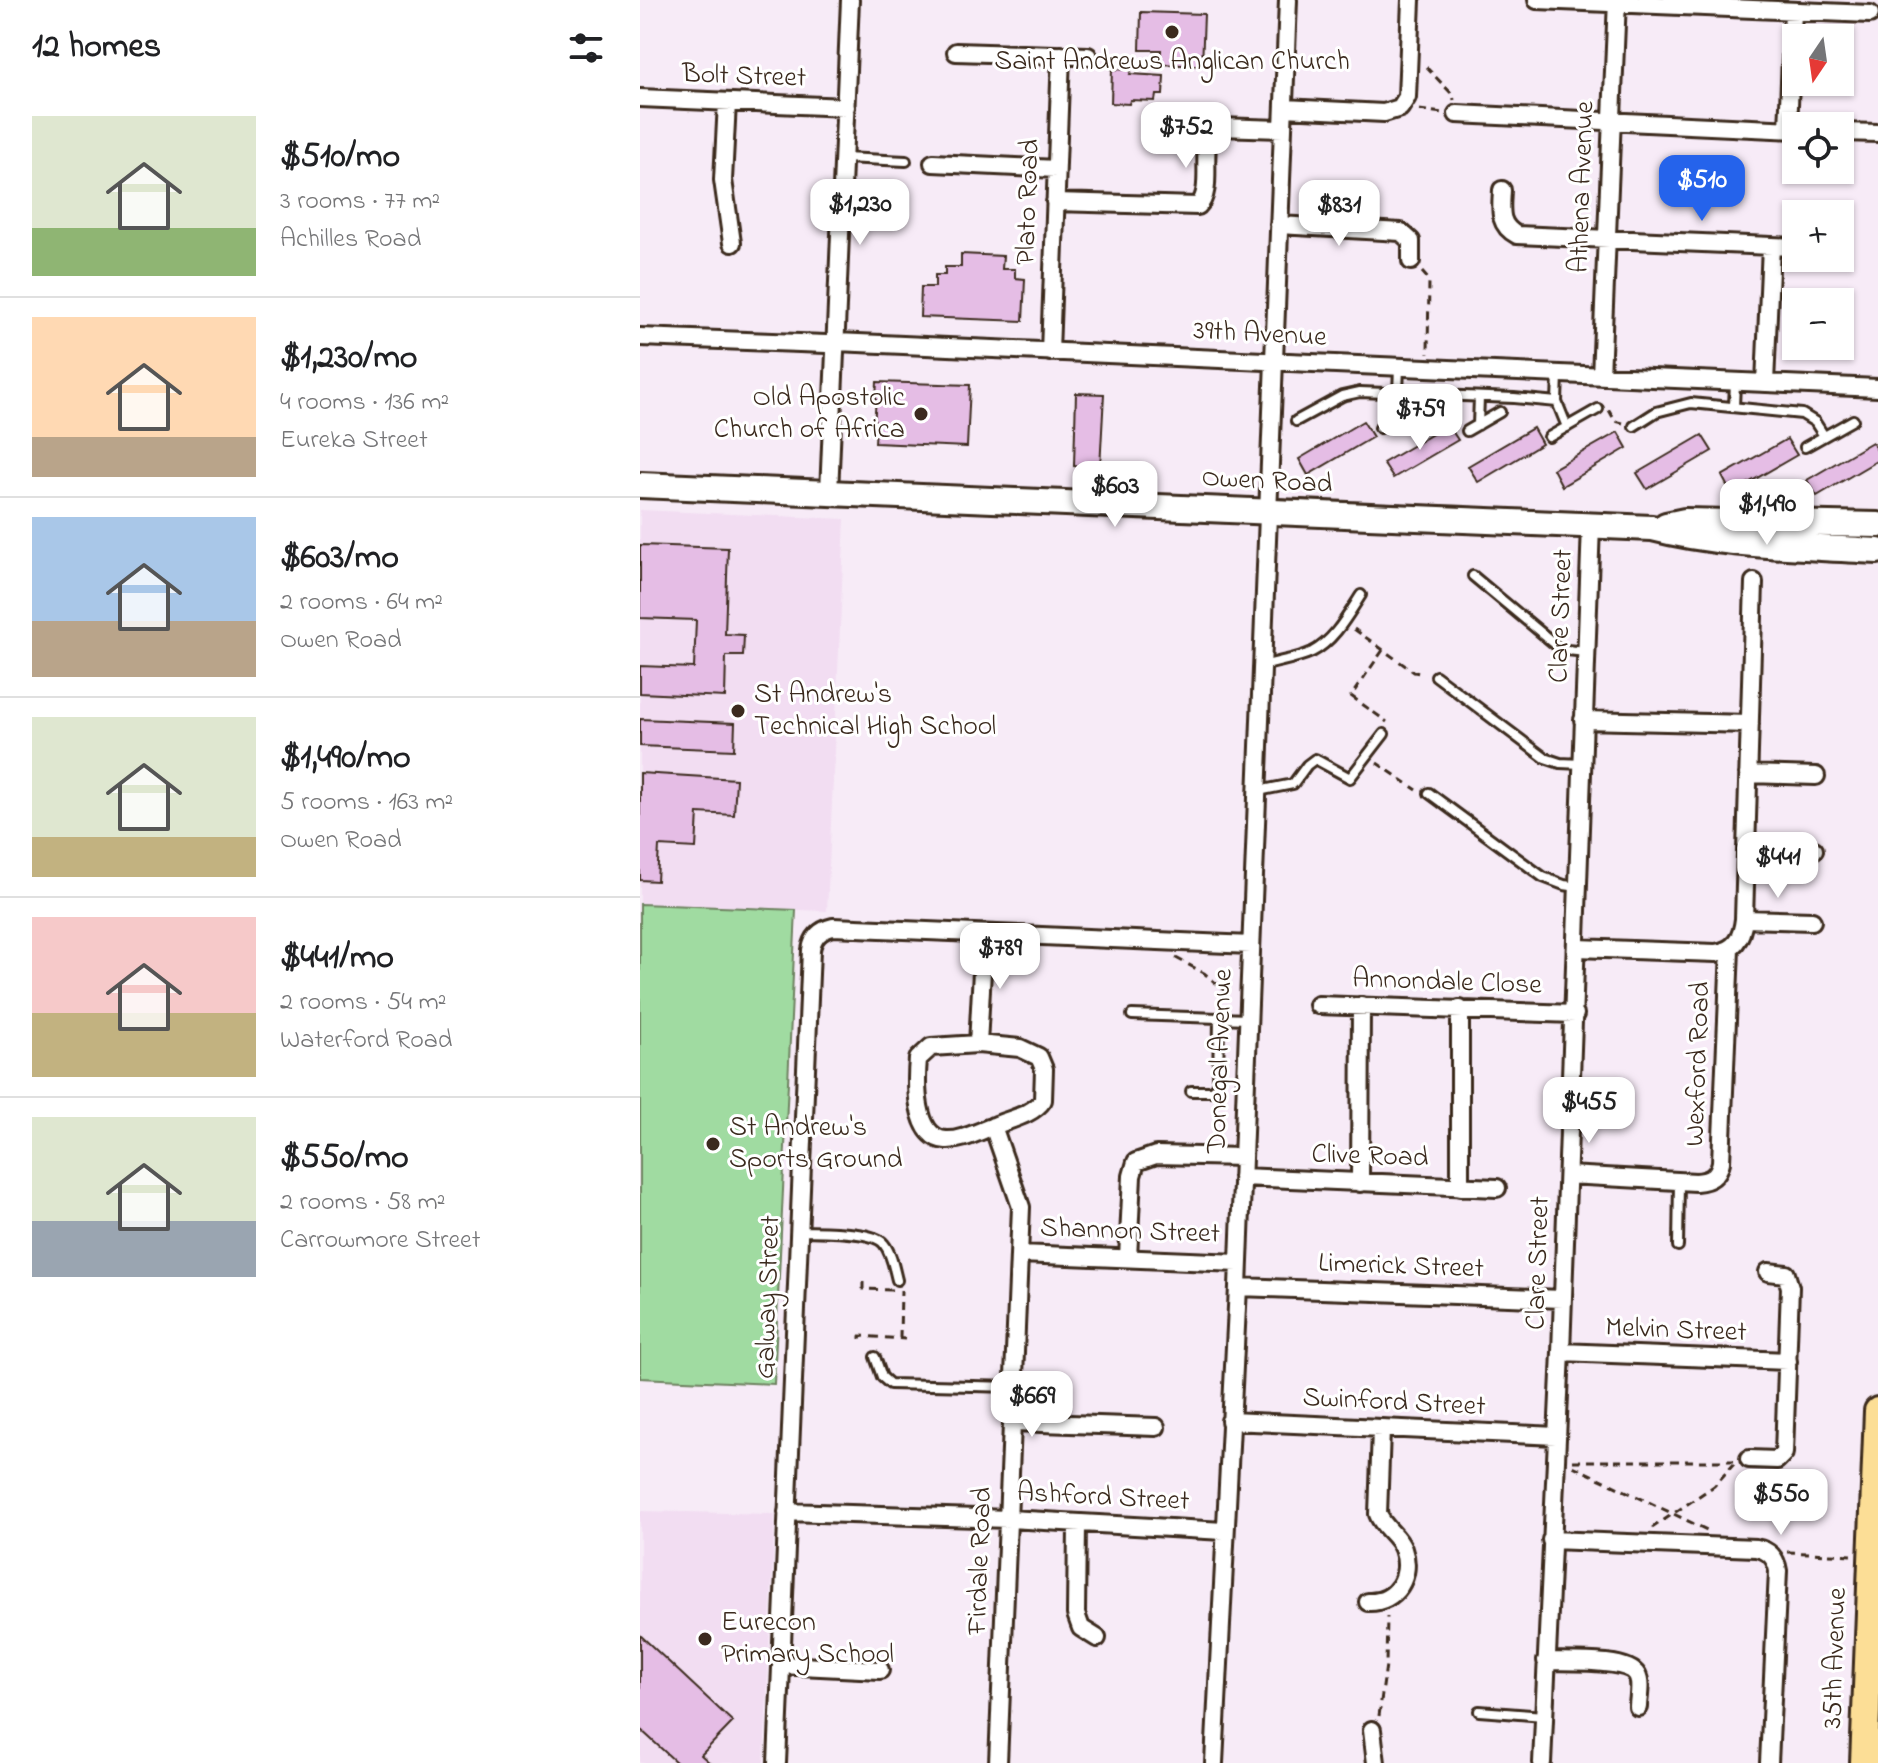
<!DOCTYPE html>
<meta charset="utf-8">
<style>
body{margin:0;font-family:"Indie Flower",sans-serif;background:#f6f6f6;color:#202124;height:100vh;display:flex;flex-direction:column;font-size:30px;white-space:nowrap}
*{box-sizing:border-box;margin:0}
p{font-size:26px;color:#757577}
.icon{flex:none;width:44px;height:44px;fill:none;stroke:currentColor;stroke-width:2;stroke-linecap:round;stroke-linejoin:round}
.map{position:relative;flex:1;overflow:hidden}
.sheet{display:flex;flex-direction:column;background:#fff;width:640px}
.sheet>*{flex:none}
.needle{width:52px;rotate:193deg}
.tools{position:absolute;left:1142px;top:24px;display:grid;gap:16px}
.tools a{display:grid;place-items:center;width:72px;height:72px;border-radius:0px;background:#fff;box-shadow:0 2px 6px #0004;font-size:40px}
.price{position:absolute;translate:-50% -68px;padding:0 18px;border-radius:16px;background:#fff;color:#222;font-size:26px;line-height:52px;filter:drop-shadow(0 2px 4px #0008)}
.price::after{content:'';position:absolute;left:50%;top:48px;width:24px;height:18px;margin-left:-12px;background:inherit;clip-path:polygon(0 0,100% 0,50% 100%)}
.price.selected{background:#2563eb;color:#fff}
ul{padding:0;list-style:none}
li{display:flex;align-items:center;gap:24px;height:200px;padding:0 32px}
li+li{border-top:2px solid #e0e0e0}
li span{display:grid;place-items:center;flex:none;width:224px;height:160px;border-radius:0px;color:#555}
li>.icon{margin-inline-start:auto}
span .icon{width:96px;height:96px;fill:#fffc;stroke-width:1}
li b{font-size:34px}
h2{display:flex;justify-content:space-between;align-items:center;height:96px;padding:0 32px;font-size:34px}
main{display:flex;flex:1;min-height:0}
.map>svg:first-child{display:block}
.built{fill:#f2ddf2}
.green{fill:#a0dba1;stroke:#6e8260;stroke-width:2}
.building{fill:#e5bde5;stroke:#3b2a1e;stroke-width:2}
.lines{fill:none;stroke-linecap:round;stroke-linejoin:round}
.lane-casing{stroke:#3b2a1e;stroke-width:14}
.street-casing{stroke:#3b2a1e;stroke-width:22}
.secondary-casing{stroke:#3b2a1e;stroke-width:30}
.primary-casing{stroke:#3b2a1e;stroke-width:32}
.path{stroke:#3b2a1e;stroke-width:3;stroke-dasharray:8 6;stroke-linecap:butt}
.lane{stroke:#fff;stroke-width:8}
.street{stroke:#fff;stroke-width:16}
.secondary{stroke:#fff;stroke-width:24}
.primary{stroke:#fcde96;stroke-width:26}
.poi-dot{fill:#3b2a1e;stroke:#fff;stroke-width:3}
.labels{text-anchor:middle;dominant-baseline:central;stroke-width:6;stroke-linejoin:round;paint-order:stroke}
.poi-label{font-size:28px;fill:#3b2a1e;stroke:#fff;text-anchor:start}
.street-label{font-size:28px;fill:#3b2a1e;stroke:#fff}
</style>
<main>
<section class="sheet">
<h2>12 homes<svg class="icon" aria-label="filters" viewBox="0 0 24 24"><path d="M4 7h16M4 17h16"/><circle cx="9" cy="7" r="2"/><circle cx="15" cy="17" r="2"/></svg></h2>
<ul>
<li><span style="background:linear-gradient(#dfe7d0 70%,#8fb573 0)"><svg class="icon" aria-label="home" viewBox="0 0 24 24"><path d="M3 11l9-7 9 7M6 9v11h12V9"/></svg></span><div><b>$510/mo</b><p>3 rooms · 77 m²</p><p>Achilles Road</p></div></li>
<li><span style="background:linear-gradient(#ffd9b3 75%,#b9a48a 0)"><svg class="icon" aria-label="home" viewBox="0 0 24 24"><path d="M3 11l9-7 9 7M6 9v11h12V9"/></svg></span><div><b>$1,230/mo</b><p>4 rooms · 136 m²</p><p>Eureka Street</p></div></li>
<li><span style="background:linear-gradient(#a9c7e8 65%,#b9a48a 0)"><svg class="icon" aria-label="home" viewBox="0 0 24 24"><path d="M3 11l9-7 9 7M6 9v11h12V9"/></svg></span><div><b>$603/mo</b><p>2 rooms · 64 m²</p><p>Owen Road</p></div></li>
<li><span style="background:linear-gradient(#dfe7d0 75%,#c2b280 0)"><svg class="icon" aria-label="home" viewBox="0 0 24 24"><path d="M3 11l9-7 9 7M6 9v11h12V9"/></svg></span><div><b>$1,490/mo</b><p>5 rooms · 163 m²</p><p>Owen Road</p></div></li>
<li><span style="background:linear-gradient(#f6c9c9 60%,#c2b280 0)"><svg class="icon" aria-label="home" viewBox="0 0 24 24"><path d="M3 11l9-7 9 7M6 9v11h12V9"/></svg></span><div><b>$441/mo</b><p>2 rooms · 54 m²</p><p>Waterford Road</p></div></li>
<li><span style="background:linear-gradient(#dfe7d0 65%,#9aa5b1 0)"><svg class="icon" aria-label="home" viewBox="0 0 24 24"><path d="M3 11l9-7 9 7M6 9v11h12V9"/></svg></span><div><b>$550/mo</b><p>2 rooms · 58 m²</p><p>Carrowmore Street</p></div></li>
</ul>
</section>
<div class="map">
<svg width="1238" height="1763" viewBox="0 0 1238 1763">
<rect width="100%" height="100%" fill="#f7ebf7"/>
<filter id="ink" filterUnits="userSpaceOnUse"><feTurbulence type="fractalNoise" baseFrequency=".0125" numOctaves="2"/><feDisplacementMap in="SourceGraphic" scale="16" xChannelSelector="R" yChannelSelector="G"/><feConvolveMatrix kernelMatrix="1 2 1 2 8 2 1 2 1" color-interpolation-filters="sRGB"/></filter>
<g filter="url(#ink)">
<path class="built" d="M0 510 205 519 187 911 0 904Z
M0 1511 135 1514 124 1763H0Z"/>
<path class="green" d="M0 904 156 910 134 1384 0 1378Z"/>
<path class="building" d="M501 12 564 14 562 66 520 64 521 50H500Z
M472 69 491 70 490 74 524 76 523 95H516L515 101 490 100 489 104 471 103Z
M321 254 363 256 362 269H375V278L385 279 383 321 280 317 281 287H295V275H305V267H321Z
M237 382 330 385 327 447 235 443 236 426H234Z
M436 393 464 394 460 468 434 466Z
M723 421 733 437 668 475 659 459Z
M808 425 818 440 753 478 743 463Z
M893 428 902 444 838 482 828 466Z
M978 432 987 448 922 486 913 469Z
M1062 435 1072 451 1007 489 997 473Z
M1147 439 1157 455 1091 493 1082 476Z
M1232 442 1238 452V460L1177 496 1167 480Z
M1126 489 1156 490V507L1126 506Z
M0 545 88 548 85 634 104 635 103 656H86L85 697 0 693V666L54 668 56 620 0 618Z
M0 719 95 723 94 750 0 746Z
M0 773 96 779 94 815 58 813 56 848 19 846 17 881 0 880Z
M0 1635 93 1722 61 1755 70 1763H37L0 1729Z"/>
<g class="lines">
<g class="lane-casing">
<path id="lane" d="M204 158 266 161
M917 402 927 427
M1094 407 1095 382
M757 419 759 367
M656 421 702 396 720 392 874 398 917 402 918 374
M838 425 839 397
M994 426 1016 412 1051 403 1162 414 1175 422 1184 436
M740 428 775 409
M827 431 860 412
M909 437 958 409
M1165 447 1213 420
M833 576 916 645 927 650 946 652
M623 666C639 661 657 659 672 652 694 641 708 615 721 595
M796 676 905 758 920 763 942 764
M618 791 653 784 667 765 675 759 710 778 744 734
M789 793 903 877 924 885 938 887
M492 1015 608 1019
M551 1091H572L578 1086 579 1018
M159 1231C177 1232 234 1230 244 1244 252 1254 254 1269 257 1280
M1038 1246 1039 1182
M235 1357 242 1377 250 1384 373 1387
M839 1711 904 1716"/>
</g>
<g class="street-casing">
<path id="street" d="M897 0 1230 14
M316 52 448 56
M0 98 206 107
M87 102 83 180 92 243
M644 108 744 113 760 108 767 97 771 0
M817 114 1156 130
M1148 129 1153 11
M1200 132 1238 133
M293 163 416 169
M862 190C861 210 858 225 877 235L1156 247
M415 202 558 206C574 191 560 152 571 131L579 127 643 129
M639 225 761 232 771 241V261
M0 337 186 344 196 342 1238 388
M410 352 421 55
M961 376 977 0
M1125 383 1131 246
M189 493 210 0
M943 720 1110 724
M1108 774 1176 776
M1106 847 1174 850
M1104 919 1172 921
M937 948 1076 953C1095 950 1102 938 1104 919L1114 582
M678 1005 935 1014
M820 1009V1187
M338 1044 380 1048 399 1057 404 1069 403 1100C393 1115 370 1119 354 1126 339 1131 322 1141 306 1140 274 1138 276 1081 278 1059L291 1047Z
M338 1044 344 935
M353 1126 381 1207 358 1763
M928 1175 1056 1182C1069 1181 1078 1177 1081 1162L1090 949
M602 1177 857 1188
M720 1183 721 1006
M380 1254 598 1263
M488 1258 492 1176 496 1162 516 1155 603 1157
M598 1287 923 1299
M921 1352 1148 1361
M590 1421 916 1436
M373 1422 516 1427
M1109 1459 1137 1460 1144 1453 1150 1287 1146 1274 1128 1272
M147 1512 369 1519 584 1531
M437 1524 436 1614 441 1628 457 1638
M911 1540 1116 1548C1129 1550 1136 1558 1138 1571L1129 1763
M728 1602C756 1603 773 1576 763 1549 758 1535 743 1528 738 1514L741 1430
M906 1661C925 1662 988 1658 997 1675 1002 1684 998 1698 998 1707
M141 1665 240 1670
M732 1730 736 1763
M137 1763 171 950C173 937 180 930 193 927L611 945
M574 1763 598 1287 648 0
M902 1763 921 1352 951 525"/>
</g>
<g class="secondary-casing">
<path id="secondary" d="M0 485 1012 528C1085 547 1163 546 1238 551
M1026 525 1045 521 1238 525"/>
</g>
<g class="primary-casing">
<path id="primary" d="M1224 1763 1238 1411"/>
</g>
<path class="path" d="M786 67 813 95 814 100
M779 110 803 113
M782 272 789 280 788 354
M969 410 975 421 983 423
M714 629 774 672 784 674
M743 650 711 696 747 722
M737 763 777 790
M536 958 564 973 592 997
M223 1282V1289L252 1290
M260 1338 261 1290
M220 1339V1336L265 1339
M933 1461H1094
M933 1466 1067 1530
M1012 1528 1074 1486 1094 1464
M1147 1552 1212 1555
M739 1716 746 1665 747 1616"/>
<use href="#lane" class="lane"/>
<use href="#street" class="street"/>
<use href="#secondary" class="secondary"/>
<use href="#primary" class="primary"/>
</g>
</g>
<g class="poi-dot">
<circle cx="532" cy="32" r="8"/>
<circle cx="281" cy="414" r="8"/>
<circle cx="98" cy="711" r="8"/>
<circle cx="73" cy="1144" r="8"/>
<circle cx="65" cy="1639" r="8"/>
</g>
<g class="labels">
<g class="poi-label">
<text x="532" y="62" text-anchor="middle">Saint Andrews Anglican Church</text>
<text x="265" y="398" text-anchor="end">Old Apostolic<tspan x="265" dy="32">Church of Africa</tspan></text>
<text x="114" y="695">St Andrew's<tspan x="114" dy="32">Technical High School</tspan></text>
<text x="89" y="1128">St Andrew's<tspan x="89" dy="32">Sports Ground</tspan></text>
<text x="81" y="1623">Eurecon<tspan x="81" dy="32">Primary School</tspan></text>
</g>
<g class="street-label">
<text transform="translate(104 77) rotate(2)">Bolt Street</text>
<text transform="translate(943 187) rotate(-88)">Athena Avenue</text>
<text transform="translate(389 202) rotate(-88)">Plato Road</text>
<text transform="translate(620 335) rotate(3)">39th Avenue</text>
<text transform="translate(627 482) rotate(3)">Owen Road</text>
<text transform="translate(922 616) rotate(-88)">Clare Street</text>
<text transform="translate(807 983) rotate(2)">Annondale Close</text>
<text transform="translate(581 1061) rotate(-88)">Donegal Avenue</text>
<text transform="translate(1059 1064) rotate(-88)">Wexford Road</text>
<text transform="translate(730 1157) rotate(2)">Clive Road</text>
<text transform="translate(490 1232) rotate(2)">Shannon Street</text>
<text transform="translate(899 1263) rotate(-88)">Clare Street</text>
<text transform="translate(761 1267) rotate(2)">Limerick Street</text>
<text transform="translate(129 1297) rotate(-88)">Galway Street</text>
<text transform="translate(1036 1331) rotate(2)">Melvin Street</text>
<text transform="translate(754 1403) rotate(3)">Swinford Street</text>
<text transform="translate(463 1498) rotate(3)">Ashford Street</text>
<text transform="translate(341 1561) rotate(-88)">Firdale Road</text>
<text transform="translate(1196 1658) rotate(-88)">35th Avenue</text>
</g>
</g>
</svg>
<div class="tools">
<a><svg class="needle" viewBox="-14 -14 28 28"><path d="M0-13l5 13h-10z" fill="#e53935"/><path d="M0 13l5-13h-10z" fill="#757577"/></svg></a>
<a><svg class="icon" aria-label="locate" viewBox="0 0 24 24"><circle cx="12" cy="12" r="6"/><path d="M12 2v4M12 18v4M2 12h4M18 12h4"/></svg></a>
<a>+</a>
<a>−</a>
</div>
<b class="price" style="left:546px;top:170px">$752</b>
<b class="price selected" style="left:1062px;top:223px">$510</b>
<b class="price" style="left:220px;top:247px">$1,230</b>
<b class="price" style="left:699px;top:248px">$831</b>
<b class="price" style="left:780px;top:452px">$759</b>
<b class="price" style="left:475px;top:529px">$603</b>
<b class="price" style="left:1127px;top:547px">$1,490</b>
<b class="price" style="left:1138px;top:900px">$441</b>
<b class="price" style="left:360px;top:991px">$789</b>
<b class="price" style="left:949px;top:1145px">$455</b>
<b class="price" style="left:392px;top:1439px">$669</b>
<b class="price" style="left:1141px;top:1537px">$550</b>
</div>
</main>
